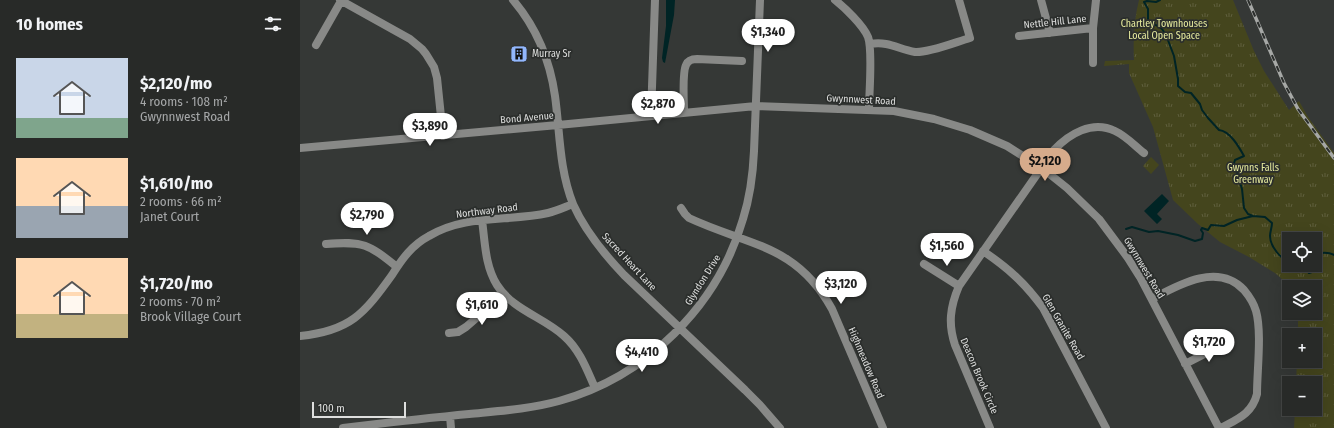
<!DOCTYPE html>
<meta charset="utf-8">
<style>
body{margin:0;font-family:"Fira Sans Condensed",sans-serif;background:#343634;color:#f1f3f6;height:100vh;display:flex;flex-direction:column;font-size:15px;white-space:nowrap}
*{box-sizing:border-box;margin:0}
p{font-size:13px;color:#a5a7a8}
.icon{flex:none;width:22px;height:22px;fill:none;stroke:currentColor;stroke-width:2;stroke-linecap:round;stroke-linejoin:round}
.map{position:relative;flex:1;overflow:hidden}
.panel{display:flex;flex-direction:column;background:#282a28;width:300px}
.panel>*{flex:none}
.controls{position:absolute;left:982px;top:232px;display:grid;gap:8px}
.controls a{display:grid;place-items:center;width:40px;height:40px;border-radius:0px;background:#282a28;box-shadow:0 4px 16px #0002,0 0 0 1px #444645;font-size:20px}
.scale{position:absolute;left:12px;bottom:10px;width:94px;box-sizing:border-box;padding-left:4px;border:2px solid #dedfde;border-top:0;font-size:11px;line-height:14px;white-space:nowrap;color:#dedfde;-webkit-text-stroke:3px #2b2e2c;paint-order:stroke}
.price{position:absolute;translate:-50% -34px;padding:0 9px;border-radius:14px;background:#fff;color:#222;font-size:13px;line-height:26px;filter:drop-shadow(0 1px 2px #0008)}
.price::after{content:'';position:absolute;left:50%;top:24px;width:12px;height:9px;margin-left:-6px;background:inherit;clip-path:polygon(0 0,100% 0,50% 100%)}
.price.on{background:#d6ab8b;color:#111}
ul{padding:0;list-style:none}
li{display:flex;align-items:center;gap:12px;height:100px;padding:0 16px}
li span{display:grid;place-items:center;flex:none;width:112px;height:80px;border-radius:0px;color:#555}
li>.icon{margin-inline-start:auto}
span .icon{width:48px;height:48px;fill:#fffc;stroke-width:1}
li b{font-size:17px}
h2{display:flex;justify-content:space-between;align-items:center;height:48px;padding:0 16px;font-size:17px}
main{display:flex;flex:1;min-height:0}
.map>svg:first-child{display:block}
.park{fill:url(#park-tufts);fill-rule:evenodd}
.water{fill:#002425}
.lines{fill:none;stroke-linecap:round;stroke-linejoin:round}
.stream{stroke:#002425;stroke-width:2}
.minor{stroke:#888987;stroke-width:8}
.rail-casing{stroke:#a6a8a6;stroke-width:3.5}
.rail{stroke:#2b2e2c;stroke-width:2;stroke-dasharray:6;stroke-linecap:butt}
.labels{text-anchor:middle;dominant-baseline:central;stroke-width:3.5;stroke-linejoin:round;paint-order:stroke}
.street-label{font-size:10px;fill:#dedfde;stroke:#2b2e2c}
.park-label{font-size:10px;fill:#e7eb9e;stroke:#2b2e2c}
.poi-label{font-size:10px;fill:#dedfde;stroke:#2b2e2c;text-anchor:start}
</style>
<main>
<section class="panel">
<h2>10 homes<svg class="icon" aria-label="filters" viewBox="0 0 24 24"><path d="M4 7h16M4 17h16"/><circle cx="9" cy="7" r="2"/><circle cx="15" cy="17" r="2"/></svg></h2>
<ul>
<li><span style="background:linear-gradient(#c9d6e8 75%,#7fa58c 0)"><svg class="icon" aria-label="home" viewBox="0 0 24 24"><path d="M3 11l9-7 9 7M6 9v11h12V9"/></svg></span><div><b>$2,120/mo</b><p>4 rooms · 108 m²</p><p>Gwynnwest Road</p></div></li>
<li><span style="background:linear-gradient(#ffd9b3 60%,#9aa5b1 0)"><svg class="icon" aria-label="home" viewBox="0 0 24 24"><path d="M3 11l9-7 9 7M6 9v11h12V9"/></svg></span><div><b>$1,610/mo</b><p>2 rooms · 66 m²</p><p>Janet Court</p></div></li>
<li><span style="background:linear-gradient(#ffd9b3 70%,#c2b280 0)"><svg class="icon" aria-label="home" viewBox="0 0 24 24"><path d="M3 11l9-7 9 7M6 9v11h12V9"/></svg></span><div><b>$1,720/mo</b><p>2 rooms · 70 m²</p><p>Brook Village Court</p></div></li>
</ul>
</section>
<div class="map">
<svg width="1034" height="428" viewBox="0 0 1034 428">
<defs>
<pattern id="park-tufts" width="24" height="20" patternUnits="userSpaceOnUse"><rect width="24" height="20" fill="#44451d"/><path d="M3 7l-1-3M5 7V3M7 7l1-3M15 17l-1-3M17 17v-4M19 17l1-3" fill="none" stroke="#5f5f3d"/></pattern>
</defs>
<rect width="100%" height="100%" fill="#353836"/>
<path class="park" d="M839 0H933L954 51 964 71 989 110 999 101 1008 117 1034 153V428H994L995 409H1015V383H996L997 361H1015V335H998V313H1015V287H991L975 273 949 257 920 242 898 224 873 200 853 127 829 73V64L804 66 805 61 834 60C833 39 834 20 839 0ZM989 239H1015V265H989Z
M851 157 859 165 851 174 843 166Z"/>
<path class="water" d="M366 0H375L374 15 365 63 363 62 362 58 366 26Z
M862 194 869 201 857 214 862 219 857 224 844 211Z"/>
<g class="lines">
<path class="stream" d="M860 0 856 2 847 1 844 2 848 9V20L862 29 866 35 874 56 878 79V86L885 92 891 93 900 104 902 110 908 118 919 130C930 131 939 147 944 156L935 160 934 163 942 189 944 208 948 214 953 216 965 217 972 223C972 227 970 232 970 236 970 247 981 258 989 263
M826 229 832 227 849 232 858 231 878 235 895 241 902 239 903 233 901 230 902 228 908 230 911 225 924 226 937 220 953 216
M1015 255C1020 252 1029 252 1034 255
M999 265H1002L1009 273 1015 271 1016 266 1015 264"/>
<path class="minor" d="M40 0 110 39 122 49 126 54 134 67 137 78 143 136
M213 0C236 27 250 61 255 96 260 132 259 169 273 204 285 231 304 254 324 275L445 390 460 405 480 428
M535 0C545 8 563 25 568 37 573 50 569 93 569 109
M741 0 750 33
M719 36 793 28
M570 44C589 41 598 49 615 52 629 53 656 42 670 38L659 0
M16 45 41 1
M793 63V28L796 0
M384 112C384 102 382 73 386 65 388 60 393 59 397 59L442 61
M351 116 355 0
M0 148 258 125 456 106 594 111 634 119 670 130 707 146 742 168 767 188 799 219 828 258 840 277 919 428
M381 208 385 214 389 218C449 246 496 244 532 309L583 428
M182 220C185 242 185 266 197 285 213 310 243 317 264 336 280 350 287 370 295 388
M26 244C64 241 68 244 97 267
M683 251C708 268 725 283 743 308L806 428
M624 264 659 286
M852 299C878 285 918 262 944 290 949 296 954 304 956 311 962 332 957 371 957 394 952 414 937 419 921 428
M149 333 158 332 166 327 204 294
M0 336C50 331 64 314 92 275 102 259 112 245 129 236 165 214 208 222 248 213 257 211 265 207 273 204
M885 364 924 344
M150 416 151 428
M43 428C85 423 127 418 169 414 199 411 230 409 259 401 346 377 418 306 443 219 450 197 453 174 454 151L460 0
M690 428 655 345C648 324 650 307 659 286L754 150C769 134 792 120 815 131 826 136 835 146 844 153"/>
<g class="rail-casing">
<path id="rail" d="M948 0 984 83 998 109 1034 158"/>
</g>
<use href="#rail" class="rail"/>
</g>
<defs>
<g id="building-square" transform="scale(0.9)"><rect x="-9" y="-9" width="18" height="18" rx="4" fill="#92b7fd" stroke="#2b2e2c"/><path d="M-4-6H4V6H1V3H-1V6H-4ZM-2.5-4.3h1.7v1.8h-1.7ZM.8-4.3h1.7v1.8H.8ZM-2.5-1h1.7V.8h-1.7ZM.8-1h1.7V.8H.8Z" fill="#111"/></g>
</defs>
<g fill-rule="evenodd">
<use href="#building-square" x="219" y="54"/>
</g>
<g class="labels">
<g class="street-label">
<text transform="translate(755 22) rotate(-6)">Nettle Hill Lane</text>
<text transform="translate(561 100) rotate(3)">Gwynnwest Road</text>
<text transform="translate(227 118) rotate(-5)">Bond Avenue</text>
<text transform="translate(187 211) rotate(-7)">Northway Road</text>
<text transform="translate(329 262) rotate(47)">Sacred Heart Lane</text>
<text transform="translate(844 268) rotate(59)">Gwynnwest Road</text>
<text transform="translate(403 280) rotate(-58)">Glyndon Drive</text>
<text transform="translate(763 327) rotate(60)">Glen Granite Road</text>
<text transform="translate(566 363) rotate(67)">Highmeadow Road</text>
<text transform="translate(679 376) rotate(67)">Deacon Brook Circle</text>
</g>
<g class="park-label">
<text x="864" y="24">Chartley Townhouses<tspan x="864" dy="12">Local Open Space</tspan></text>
<text x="953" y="168">Gwynns Falls<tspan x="953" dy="12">Greenway</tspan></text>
</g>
<g class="poi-label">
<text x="232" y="54">Murray Sr</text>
</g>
</g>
</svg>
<div class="controls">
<a><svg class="icon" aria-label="locate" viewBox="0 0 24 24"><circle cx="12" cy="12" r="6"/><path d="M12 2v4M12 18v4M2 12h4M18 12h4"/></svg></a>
<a><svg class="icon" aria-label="layers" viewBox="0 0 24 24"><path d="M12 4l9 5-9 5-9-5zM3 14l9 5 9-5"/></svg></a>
<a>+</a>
<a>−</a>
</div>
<div class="scale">100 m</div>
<b class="price" style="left:468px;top:53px">$1,340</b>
<b class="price" style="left:358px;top:125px">$2,870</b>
<b class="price" style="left:130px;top:147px">$3,890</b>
<b class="price on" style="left:745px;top:182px">$2,120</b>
<b class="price" style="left:67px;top:236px">$2,790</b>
<b class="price" style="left:647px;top:267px">$1,560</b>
<b class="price" style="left:541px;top:305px">$3,120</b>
<b class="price" style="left:182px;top:326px">$1,610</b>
<b class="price" style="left:909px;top:363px">$1,720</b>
<b class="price" style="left:342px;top:373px">$4,410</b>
</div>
</main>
